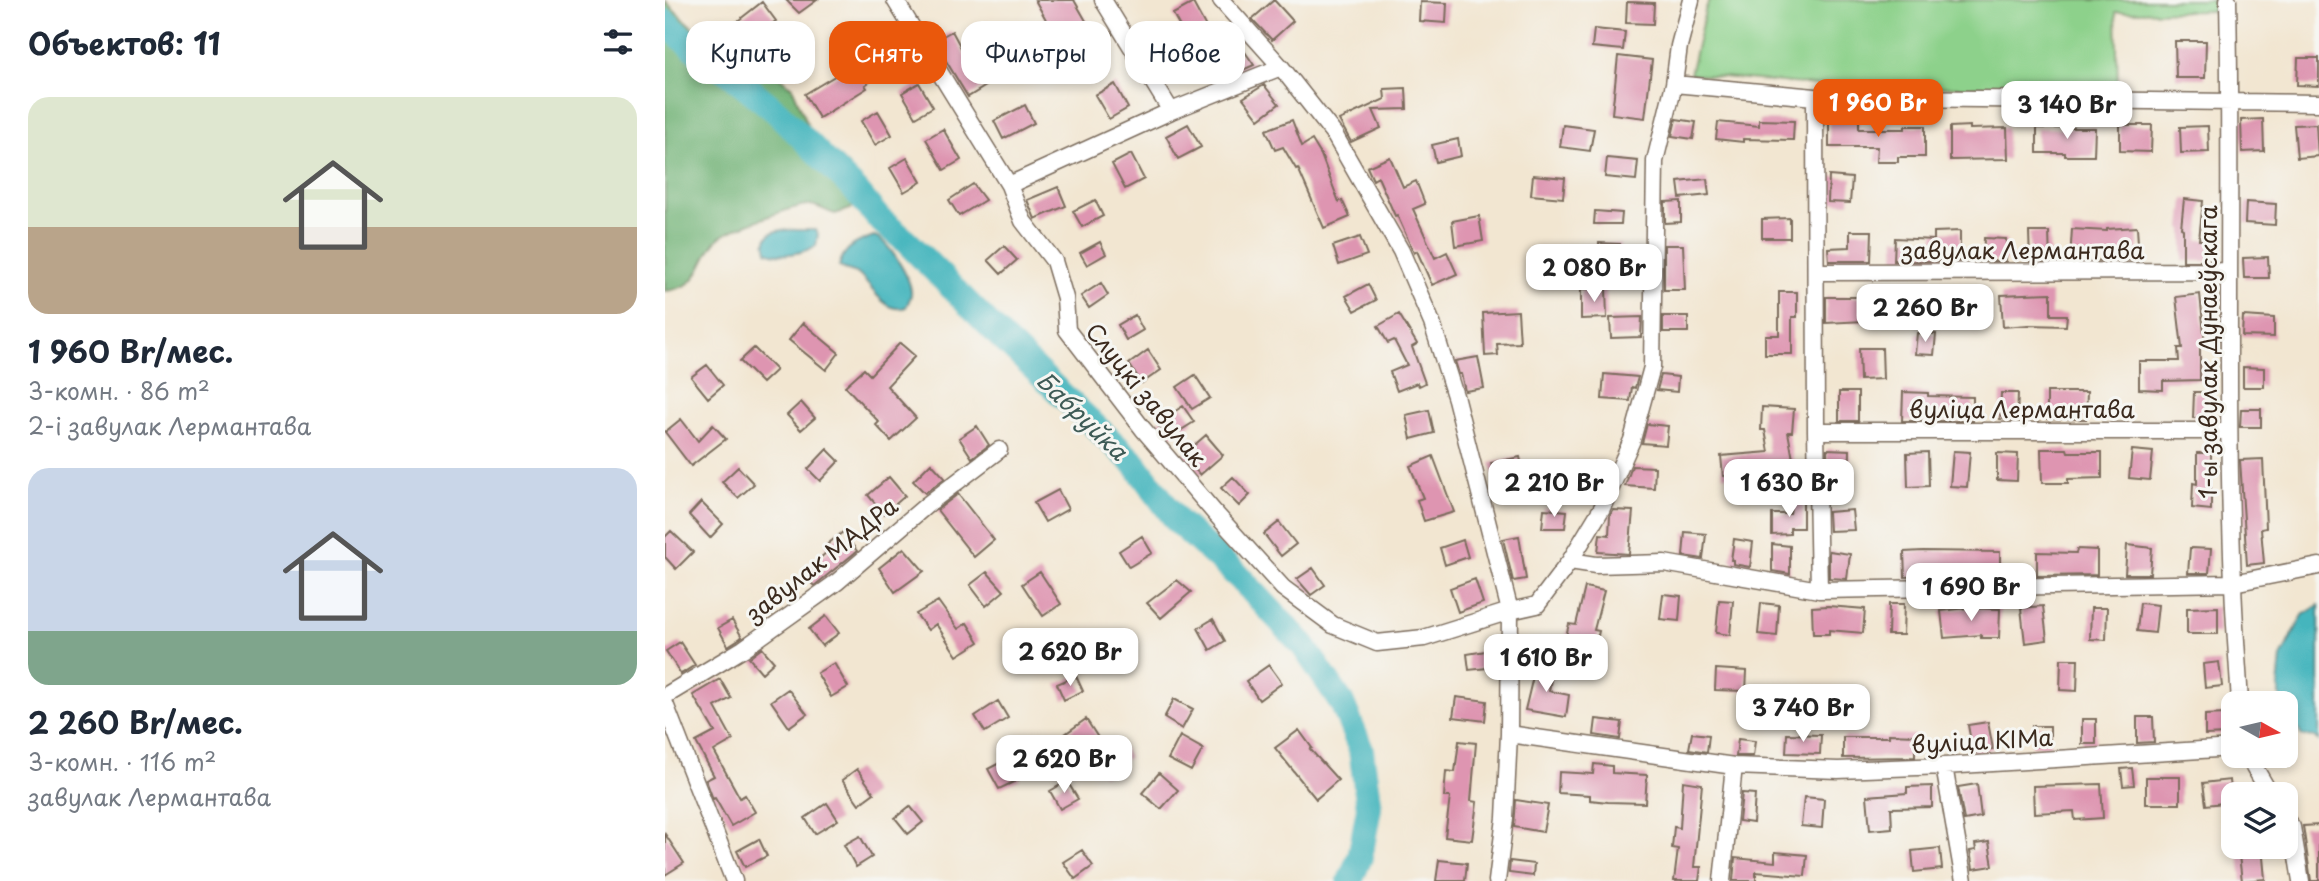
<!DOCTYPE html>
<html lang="ru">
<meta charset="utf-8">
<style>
body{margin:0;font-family:"Playpen Sans",sans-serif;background:#f2f2f3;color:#1f2937;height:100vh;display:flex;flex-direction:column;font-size:26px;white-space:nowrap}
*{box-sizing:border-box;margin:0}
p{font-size:23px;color:#747a83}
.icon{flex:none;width:38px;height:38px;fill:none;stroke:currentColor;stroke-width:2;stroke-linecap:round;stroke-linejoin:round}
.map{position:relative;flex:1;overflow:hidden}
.side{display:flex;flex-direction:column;background:#fff;width:665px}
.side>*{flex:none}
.banner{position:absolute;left:21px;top:21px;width:665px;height:63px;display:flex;gap:14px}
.needle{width:46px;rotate:98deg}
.controls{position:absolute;left:1556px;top:691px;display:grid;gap:14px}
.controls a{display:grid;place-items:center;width:77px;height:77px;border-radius:14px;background:#fff;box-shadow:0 4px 10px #0003;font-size:35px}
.price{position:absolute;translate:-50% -60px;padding:0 16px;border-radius:14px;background:#fff;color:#222;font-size:23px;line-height:46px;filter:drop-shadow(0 2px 4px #0008)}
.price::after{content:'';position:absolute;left:50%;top:42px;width:21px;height:16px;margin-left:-10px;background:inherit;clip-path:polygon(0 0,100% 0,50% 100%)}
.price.on{background:#ea580c;color:#fff}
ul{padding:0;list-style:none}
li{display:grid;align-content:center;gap:14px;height:371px;padding:0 28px}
li span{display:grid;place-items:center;height:217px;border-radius:21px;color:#555}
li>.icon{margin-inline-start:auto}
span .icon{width:126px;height:126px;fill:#fffc;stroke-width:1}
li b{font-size:30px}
h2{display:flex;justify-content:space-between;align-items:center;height:84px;padding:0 28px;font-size:30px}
.pill{padding:0 24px;border-radius:21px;background:#fff;box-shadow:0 4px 10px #0003;font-size:24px;line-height:63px}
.pill.on{background:#ea580c;color:#fff}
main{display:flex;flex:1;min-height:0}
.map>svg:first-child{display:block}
.green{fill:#8dd18b;stroke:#647e54;stroke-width:2}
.forest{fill:#72b377;stroke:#566e4a;stroke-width:2}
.water{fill:#45b5bd;stroke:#40706e;stroke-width:2}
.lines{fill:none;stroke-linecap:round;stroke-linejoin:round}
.river{stroke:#45b5bd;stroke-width:26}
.building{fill:#de95b1}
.minor-casing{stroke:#7b6c5d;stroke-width:19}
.minor{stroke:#fff;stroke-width:16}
.labels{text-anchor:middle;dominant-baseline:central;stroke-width:6;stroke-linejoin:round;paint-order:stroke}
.street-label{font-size:23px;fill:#3b2a1e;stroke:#f6f6f2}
.water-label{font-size:24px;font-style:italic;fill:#3e5b56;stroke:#f6f6f2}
</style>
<main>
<section class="side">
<h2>Объектов: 11<svg class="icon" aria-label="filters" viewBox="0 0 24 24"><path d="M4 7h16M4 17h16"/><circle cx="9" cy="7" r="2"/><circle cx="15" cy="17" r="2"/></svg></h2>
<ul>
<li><span style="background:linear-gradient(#dfe7d0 60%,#b9a48a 0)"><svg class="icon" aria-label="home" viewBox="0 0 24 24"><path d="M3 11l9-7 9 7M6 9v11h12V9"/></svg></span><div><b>1 960 Br/мес.</b><p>3-комн. · 86 m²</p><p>2-і завулак Лермантава</p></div></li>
<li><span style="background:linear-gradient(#c9d6e8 75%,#7fa58c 0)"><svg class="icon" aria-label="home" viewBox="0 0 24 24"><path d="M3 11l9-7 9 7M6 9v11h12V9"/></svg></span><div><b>2 260 Br/мес.</b><p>3-комн. · 116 m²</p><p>завулак Лермантава</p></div></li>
</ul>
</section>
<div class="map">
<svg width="1654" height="881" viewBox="0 0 1654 881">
<rect width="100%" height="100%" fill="#f6f6f2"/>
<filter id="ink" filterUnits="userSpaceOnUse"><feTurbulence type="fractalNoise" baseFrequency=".0143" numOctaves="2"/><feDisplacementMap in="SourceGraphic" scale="14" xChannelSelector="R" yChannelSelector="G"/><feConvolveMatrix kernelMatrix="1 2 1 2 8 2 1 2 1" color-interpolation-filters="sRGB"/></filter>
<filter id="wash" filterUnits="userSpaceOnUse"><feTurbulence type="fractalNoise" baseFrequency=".00686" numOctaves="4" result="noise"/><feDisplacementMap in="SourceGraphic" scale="28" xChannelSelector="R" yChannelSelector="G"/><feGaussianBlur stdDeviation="1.57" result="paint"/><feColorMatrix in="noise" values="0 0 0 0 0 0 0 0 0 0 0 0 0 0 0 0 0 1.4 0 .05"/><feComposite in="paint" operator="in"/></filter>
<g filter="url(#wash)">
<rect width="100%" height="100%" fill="#f2e6d1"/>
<path class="green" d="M1044 0H1552L1553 11 1451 12 1453 89 1149 85 1025 74 1040 11Z"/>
<path class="forest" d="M0 1 37 37 85 54 127 87 145 130 183 166 198 187 186 209 170 214C162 212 152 205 144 205 133 204 61 231 54 238 30 263 41 286 0 291Z"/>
<path class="water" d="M139 230H151L153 234 151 246C137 253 117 258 102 251 94 226 123 230 139 230Z
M209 236C222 239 245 277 246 291 247 296 243 303 241 307 220 315 207 286 194 275 188 270 180 271 174 266 179 247 192 242 209 236Z
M1654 605V741L1650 737 1637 736 1621 709 1620 704 1617 703 1613 686 1616 657 1638 615Z"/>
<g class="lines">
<path class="river" d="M0 22 26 46 71 78 112 112 192 192 214 219 242 242 337 338 470 464 512 521 575 578 637 644 677 703 696 750 704 808 695 857 685 881"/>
</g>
<g id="blocks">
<path class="building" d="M121 0H152L134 13Z
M370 0H409L440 54 414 71 395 40 393 41Z
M609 0 628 21 607 40 587 19Z
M97 2 111 21 84 38 70 23Z
M755 2 782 3 781 23 754 21Z
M962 2 989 3 988 24 961 23Z
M528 3 541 27 521 38 508 14Z
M342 20 352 39 331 50 322 31Z
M929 29 960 32 958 50 927 47Z
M287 31 307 68 317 62 329 81 303 97 269 41Z
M508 41 519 57 499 73 487 56Z
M1510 41H1541L1540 78H1511Z
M225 45 235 61 200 85 202 88 154 118 140 94 188 65 190 69Z
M580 52 589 65 564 76 558 66Z
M953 56 987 60 980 118 947 114Z
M1633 58H1654V86L1632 85Z
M254 83 268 107 251 117 237 93Z
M450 84 463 108 444 119 430 95Z
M599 85 614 104 594 119 578 98Z
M741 88 742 109 708 110 716 128 686 142 674 120 720 99 719 89Z
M360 105 369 123 338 139 329 121Z
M213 111 227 135 210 145 196 121Z
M1164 116H1194V129H1240V126H1260V157H1233V162H1211L1212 147H1164Z
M1011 119 1031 122 1028 139 1007 136Z
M1598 119 1599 151 1577 152 1576 120Z
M627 120 637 146 647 140 656 155 674 202 677 200 685 217 659 228 633 168 631 169 618 147 610 150 601 130Z
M1094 120 1129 121 1128 140 1078 139V142L1051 139 1053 122 1094 126Z
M523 124 536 147 513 159 501 136Z
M1651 124 1653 156 1632 158 1629 125Z
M898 125 929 129 925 151 895 147Z
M1455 125H1487L1486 152 1455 151Z
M1305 126V129L1342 128 1343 159 1285 160V127Z
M1543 126 1544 152 1516 153 1515 127Z
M1372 128H1430L1429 156H1400V153H1372Z
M278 129 296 160 279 170 261 139Z
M793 139 796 156 771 162 767 145Z
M466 154 479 179 460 189 447 164Z
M725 157 738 187 751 181 760 204 748 209 770 258 782 252 792 274 767 285 752 251 749 253 732 215 730 216 713 177 708 180 702 167Z
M242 158 256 182 239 192 225 168Z
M942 158 973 161 971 180 940 177Z
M868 175 900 178 898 198 866 195Z
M1164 176 1187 178 1185 203 1163 202Z
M1042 179 1044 195 1015 198 1013 182Z
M308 184 320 200 294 216 284 200Z
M393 187 401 206 370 219 362 200Z
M1519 199 1538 201 1534 240H1545V261H1518V229L1516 228Z
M430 200 438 216 417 227 408 211Z
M1016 201V222L1000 223V202Z
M1581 202 1611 204 1610 225 1580 223Z
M930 211 957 213 956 224H929Z
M814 216 818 241 790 246 787 221Z
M1125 218V238H1097V219Z
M1472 227 1474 260 1405 261 1407 229 1442 231V229Z
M1185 231H1207L1206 261H1164L1163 248 1185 247Z
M1295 231V261H1229L1230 238 1269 240V232Z
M1364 232H1384L1385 261H1365Z
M695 237 702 255 674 265 668 246Z
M1319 238 1341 239V261H1318Z
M435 242 441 254 422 265 415 253Z
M934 243 955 244 954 263H969V283H933Z
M999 245H1018L1020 290H999Z
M339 246 352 260 336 274 323 260Z
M1603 257 1604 278H1579L1578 258Z
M436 283 443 295 424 308 416 296Z
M703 284 711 300 690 311 681 296Z
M941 288 942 318 916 319V289Z
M1114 292H1132V317H1127V354H1100V335H1114Z
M1277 292 1296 294 1297 314 1275 311Z
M1386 293V315H1402L1401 326 1364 325 1338 327 1336 295Z
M1535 294 1540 343H1535V380L1498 381V390L1474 389V361H1514L1513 348H1517L1511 297Z
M1161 297H1218L1219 320 1161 323Z
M853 311 855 343 832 344 833 355 820 356 818 313Z
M734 314 752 344 747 347 760 383 754 386 752 383 732 391 725 372 742 365 729 340 723 343 713 326Z
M470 315 478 330 461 340 453 325Z
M998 316H1023V332H998Z
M1578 316 1609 318V337L1577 336Z
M977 317 976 337 946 338 945 318Z
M138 323 174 353 161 370 124 340Z
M1252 333 1271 334 1269 355 1250 354Z
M235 343 250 356 222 386 251 418 226 441 211 425 214 422 180 386 199 369 205 375Z
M89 348 111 370 97 383 75 361Z
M1194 348H1217L1218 379 1195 380Z
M483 350 496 370 477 383 464 364Z
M813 357 819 388 800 391 796 374H794L790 361Z
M42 365 58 385 43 398 26 377Z
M1578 367 1599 368V387H1578Z
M939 374 973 377 970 388 967 387 965 401 937 399Z
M530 375 545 398 527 409 512 387Z
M996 375 1013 377 1012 392 992 390Z
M1174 392H1193V421H1174Z
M1238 392 1263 393V396L1308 397V421H1237Z
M1382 392H1422L1421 419H1382Z
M1529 392H1546L1545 418H1528Z
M1336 393H1353L1352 420 1335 419Z
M136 402 150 418 136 430 122 415Z
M518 406 529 422 502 439 492 423Z
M1097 407 1129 409 1127 432H1123L1130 470 1108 474 1058 476 1056 456 1104 452 1100 430H1096Z
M1576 409H1596V427H1575Z
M764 410 769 433 746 439 741 415Z
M16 419 33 441 48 425 61 439 26 466 0 432Z
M982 424 1003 426 1001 445 977 443Z
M312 426 324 445 307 458 294 438Z
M541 435 558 455 535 475 518 455Z
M162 449 174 461 155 481 143 469Z
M1162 449 1185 450 1184 489H1163Z
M1376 449H1402L1403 452H1437V478L1403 479V483H1377Z
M1467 450 1488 452 1485 480 1464 478Z
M1288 451 1305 452 1302 487 1285 486Z
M1263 452 1264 486 1243 487 1242 453Z
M1332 453 1353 454 1352 481 1332 480Z
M1532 453H1546V510L1527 508 1528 483 1532 484Z
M768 456 789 512 759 521 752 500 758 498 745 466Z
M855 457 860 479 831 485 826 463Z
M1598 459 1601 528 1596 529 1599 563 1582 565 1575 460Z
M266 463 280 478 260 493 248 481Z
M967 466 990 467 989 488 960 486Z
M73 467 89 484 73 498 57 482Z
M894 467 926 469 925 485 893 484Z
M224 477 240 496 219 514 203 495Z
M568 477 585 495 574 506 556 488Z
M393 490 403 509 380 522 369 503Z
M293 494 329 540 309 557 272 510Z
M1127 499 1138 500V528H1125V534L1107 535V514H1125Z
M36 502 58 524 45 538 24 515Z
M879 509 902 511 900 528H877Z
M948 510 968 511 964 554 933 552 935 534 944 535 945 515Z
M1187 510 1189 530 1164 531 1163 512Z
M614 522 631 544 616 556 599 534Z
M6 531 28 552 11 569 0 557V537Z
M178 532 192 551 149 586 138 574 164 550 160 546Z
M1020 532 1041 534 1038 559 1018 556Z
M477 536 487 553 464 567 454 551Z
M854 536 861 579 848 581 838 539Z
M1069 539 1088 542 1085 567 1068 564V560H1066Z
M798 540 803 557 780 565 775 548Z
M1107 544 1125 546V574L1107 571Z
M1462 545 1487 548 1485 574H1460Z
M239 548 259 571 230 592 214 568Z
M1525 548 1546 549 1544 573H1523Z
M1412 549 1432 550V575L1372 576V552L1411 553Z
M1164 551 1185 554 1182 579 1164 578Z
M1258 551 1335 552V576L1279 577 1280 574 1240 577 1239 552Z
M648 568 660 585 646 595 632 579Z
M322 572 339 591 321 606 305 585Z
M375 572 396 604 378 616 357 584Z
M810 579 818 603 793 612 785 588Z
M512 580 526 592 496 618 482 603Z
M920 587 939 591 929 630 934 631 929 652 899 644 904 624 911 625Z
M998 594 1016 596 1014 621 995 619Z
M1054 600 1068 601 1065 635 1051 633Z
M273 601 293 629 302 623 314 642 292 656 271 624 263 630 251 614Z
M1096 603 1114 605 1112 636 1093 634Z
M1475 603 1493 605 1490 633 1472 631Z
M1224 604H1239L1238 635H1223Z
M1163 606 1200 609 1198 633 1164 630V634H1148L1147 607Z
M1378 606 1382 640 1360 643 1356 608Z
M1553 607V634H1522V608Z
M1302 608 1335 609 1334 638H1316V635L1279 638 1276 611Z
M1426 608H1442L1441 640 1425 639Z
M161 616 174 633 157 646 144 629Z
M548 619 560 641 545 650 533 628Z
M67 620 77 637 63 646 53 628Z
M15 642 30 665 16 674 1 651Z
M97 648 109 662 97 673 84 658Z
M821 651 822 668 804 670 802 654Z
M1396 659H1413L1412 691 1395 690Z
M1554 662 1557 686 1540 688 1538 664Z
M169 663 183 687 166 697 152 673Z
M871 664 888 667 884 691 904 695 901 717 860 710Z
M604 665 617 683 594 700 581 681Z
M1051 669 1082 671 1081 691 1050 690Z
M411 676 418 691 399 700 392 684Z
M55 679 66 698 50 707 68 740 49 751 75 798 80 795 90 812 66 826 50 798 48 799 41 780 49 776 31 742 50 732 28 695Z
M123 689 142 714 124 727 106 701Z
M1090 694H1108L1109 720H1091Z
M791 697 822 701 820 721 788 717Z
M509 699 528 709 517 729 499 718Z
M333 701 343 718 320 732 310 716Z
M1561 714V734L1540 735V715Z
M1472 717H1488L1489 742 1472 743Z
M421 719 441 750 453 742 464 757 438 775 417 745 411 750 400 734Z
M931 719 957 722 955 739 929 735Z
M1417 719H1431V744H1417Z
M1323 722 1328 749 1308 753 1303 725Z
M1367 726H1385V746H1367Z
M634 730 647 748 645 749 673 780 651 799 610 748Z
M1027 733 1044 735 1042 752 1024 749Z
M1122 734 1156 735 1155 754 1121 753Z
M1224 734 1250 735V757L1178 758V737H1224Z
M515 736 538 749 526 771 503 759Z
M1073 739 1090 741 1088 756H1071Z
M794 741 811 743 806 801 812 802 807 840 780 837 785 797H779L781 771 790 772Z
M344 758 355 779 334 789 323 769Z
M929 764 947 766V773L982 775 980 803 943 802 925 800V795L893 793 894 772 928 774Z
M1467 768 1469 785 1458 786 1456 769Z
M192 769 209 793 194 804 177 780Z
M494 773 513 790 496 809 477 793Z
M1481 777H1515V804H1481Z
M1565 780 1567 802 1541 805 1538 783Z
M402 781 413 799 395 809 385 791Z
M1018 781 1037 784 1029 867H1036L1034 881H1009L1013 849 1007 848 1009 827 1015 828Z
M1312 784 1316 817 1299 820 1293 787Z
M1436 784 1438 818 1410 820 1409 811 1369 813 1368 786Z
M1267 786V807L1226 808 1227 828 1205 830 1202 796 1242 793V787Z
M1077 793 1090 794 1088 823 1074 821Z
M1139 797 1159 799 1157 828 1136 826Z
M851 800 883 805 878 832 849 827Z
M162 803 173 820 150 834 140 818Z
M245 806 258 822 243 834 230 818Z
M1654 825V881H1646L1638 826Z
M0 834 19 863 0 875Z
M195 836 207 857 191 867 179 845Z
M94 839 102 856 80 867 72 851Z
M1324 842 1328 866 1308 869 1305 851 1311 850 1310 844Z
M1573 847H1597L1600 879 1577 881Z
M1275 848 1277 869 1249 872 1247 851Z
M417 850 428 866 410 879 398 862Z
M1110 852 1142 855 1140 876 1091 872V881H1068L1070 858 1110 862Z
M774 860 802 863 800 881H771Z
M845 861 869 864 868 876 844 873Z"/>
</g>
</g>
<g filter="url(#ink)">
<use href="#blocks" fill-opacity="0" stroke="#7b6c5d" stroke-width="2"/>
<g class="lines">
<g class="minor-casing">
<path id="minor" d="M230 0 344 185
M438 0 506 111 344 185 358 221 389 261 400 298 402 330 478 429 549 512 618 588 668 625 712 643 759 638 845 611 872 605 905 561 937 508 967 440 987 367 990 161 1009 84 1014 46 1026 0
M556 0 616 67 669 134 736 251 767 323 791 399 845 611 844 734 840 818 832 881
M1563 0C1567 194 1560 388 1568 582 1569 623 1573 663 1575 704
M1009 84 1150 97 1654 103
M1150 97 1151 431 1154 590
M506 111 616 67
M1152 272 1563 271
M1151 431H1564
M905 561 931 565 999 563 1154 590 1568 583 1654 566
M0 696 78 649 172 582 263 504 334 450
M0 704 69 881
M844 734 1069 766 1173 770 1279 766 1568 748
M1583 756 1605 794
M1279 766 1299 881
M1620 819 1627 827 1636 881
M1057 881 1069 766"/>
</g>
<use href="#minor" class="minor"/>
</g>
</g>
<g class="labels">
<g class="street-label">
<text x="1358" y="249">завулак Лермантава</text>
<text transform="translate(1542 352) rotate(-90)">1-ы завулак Дунаеўскага</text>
<text transform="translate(482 394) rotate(51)">Слуцкі завулак</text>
<text x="1357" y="408">вуліца Лермантава</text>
<text transform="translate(156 559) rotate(-38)">завулак МАДРа</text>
<text transform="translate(1317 740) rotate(-3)">вуліца КІМа</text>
</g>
<g class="water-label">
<text transform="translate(418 415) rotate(44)">Бабруйка</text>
</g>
</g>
</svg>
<div class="controls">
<a><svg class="needle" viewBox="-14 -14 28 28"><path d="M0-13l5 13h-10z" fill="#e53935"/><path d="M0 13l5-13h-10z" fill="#747a83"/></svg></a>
<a><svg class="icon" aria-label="layers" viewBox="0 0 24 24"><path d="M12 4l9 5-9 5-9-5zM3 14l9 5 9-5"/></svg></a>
</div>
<b class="price on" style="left:1213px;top:139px">1 960 Br</b>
<b class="price" style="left:1402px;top:141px">3 140 Br</b>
<b class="price" style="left:929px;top:304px">2 080 Br</b>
<b class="price" style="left:1260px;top:344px">2 260 Br</b>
<b class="price" style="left:889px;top:519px">2 210 Br</b>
<b class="price" style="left:1124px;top:519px">1 630 Br</b>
<b class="price" style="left:1306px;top:623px">1 690 Br</b>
<b class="price" style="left:405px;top:688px">2 620 Br</b>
<b class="price" style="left:881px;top:694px">1 610 Br</b>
<b class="price" style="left:1138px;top:744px">3 740 Br</b>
<b class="price" style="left:399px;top:795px">2 620 Br</b>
<div class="banner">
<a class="pill">Купить</a>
<a class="pill on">Снять</a>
<a class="pill">Фильтры</a>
<a class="pill">Новое</a>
</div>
</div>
</main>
